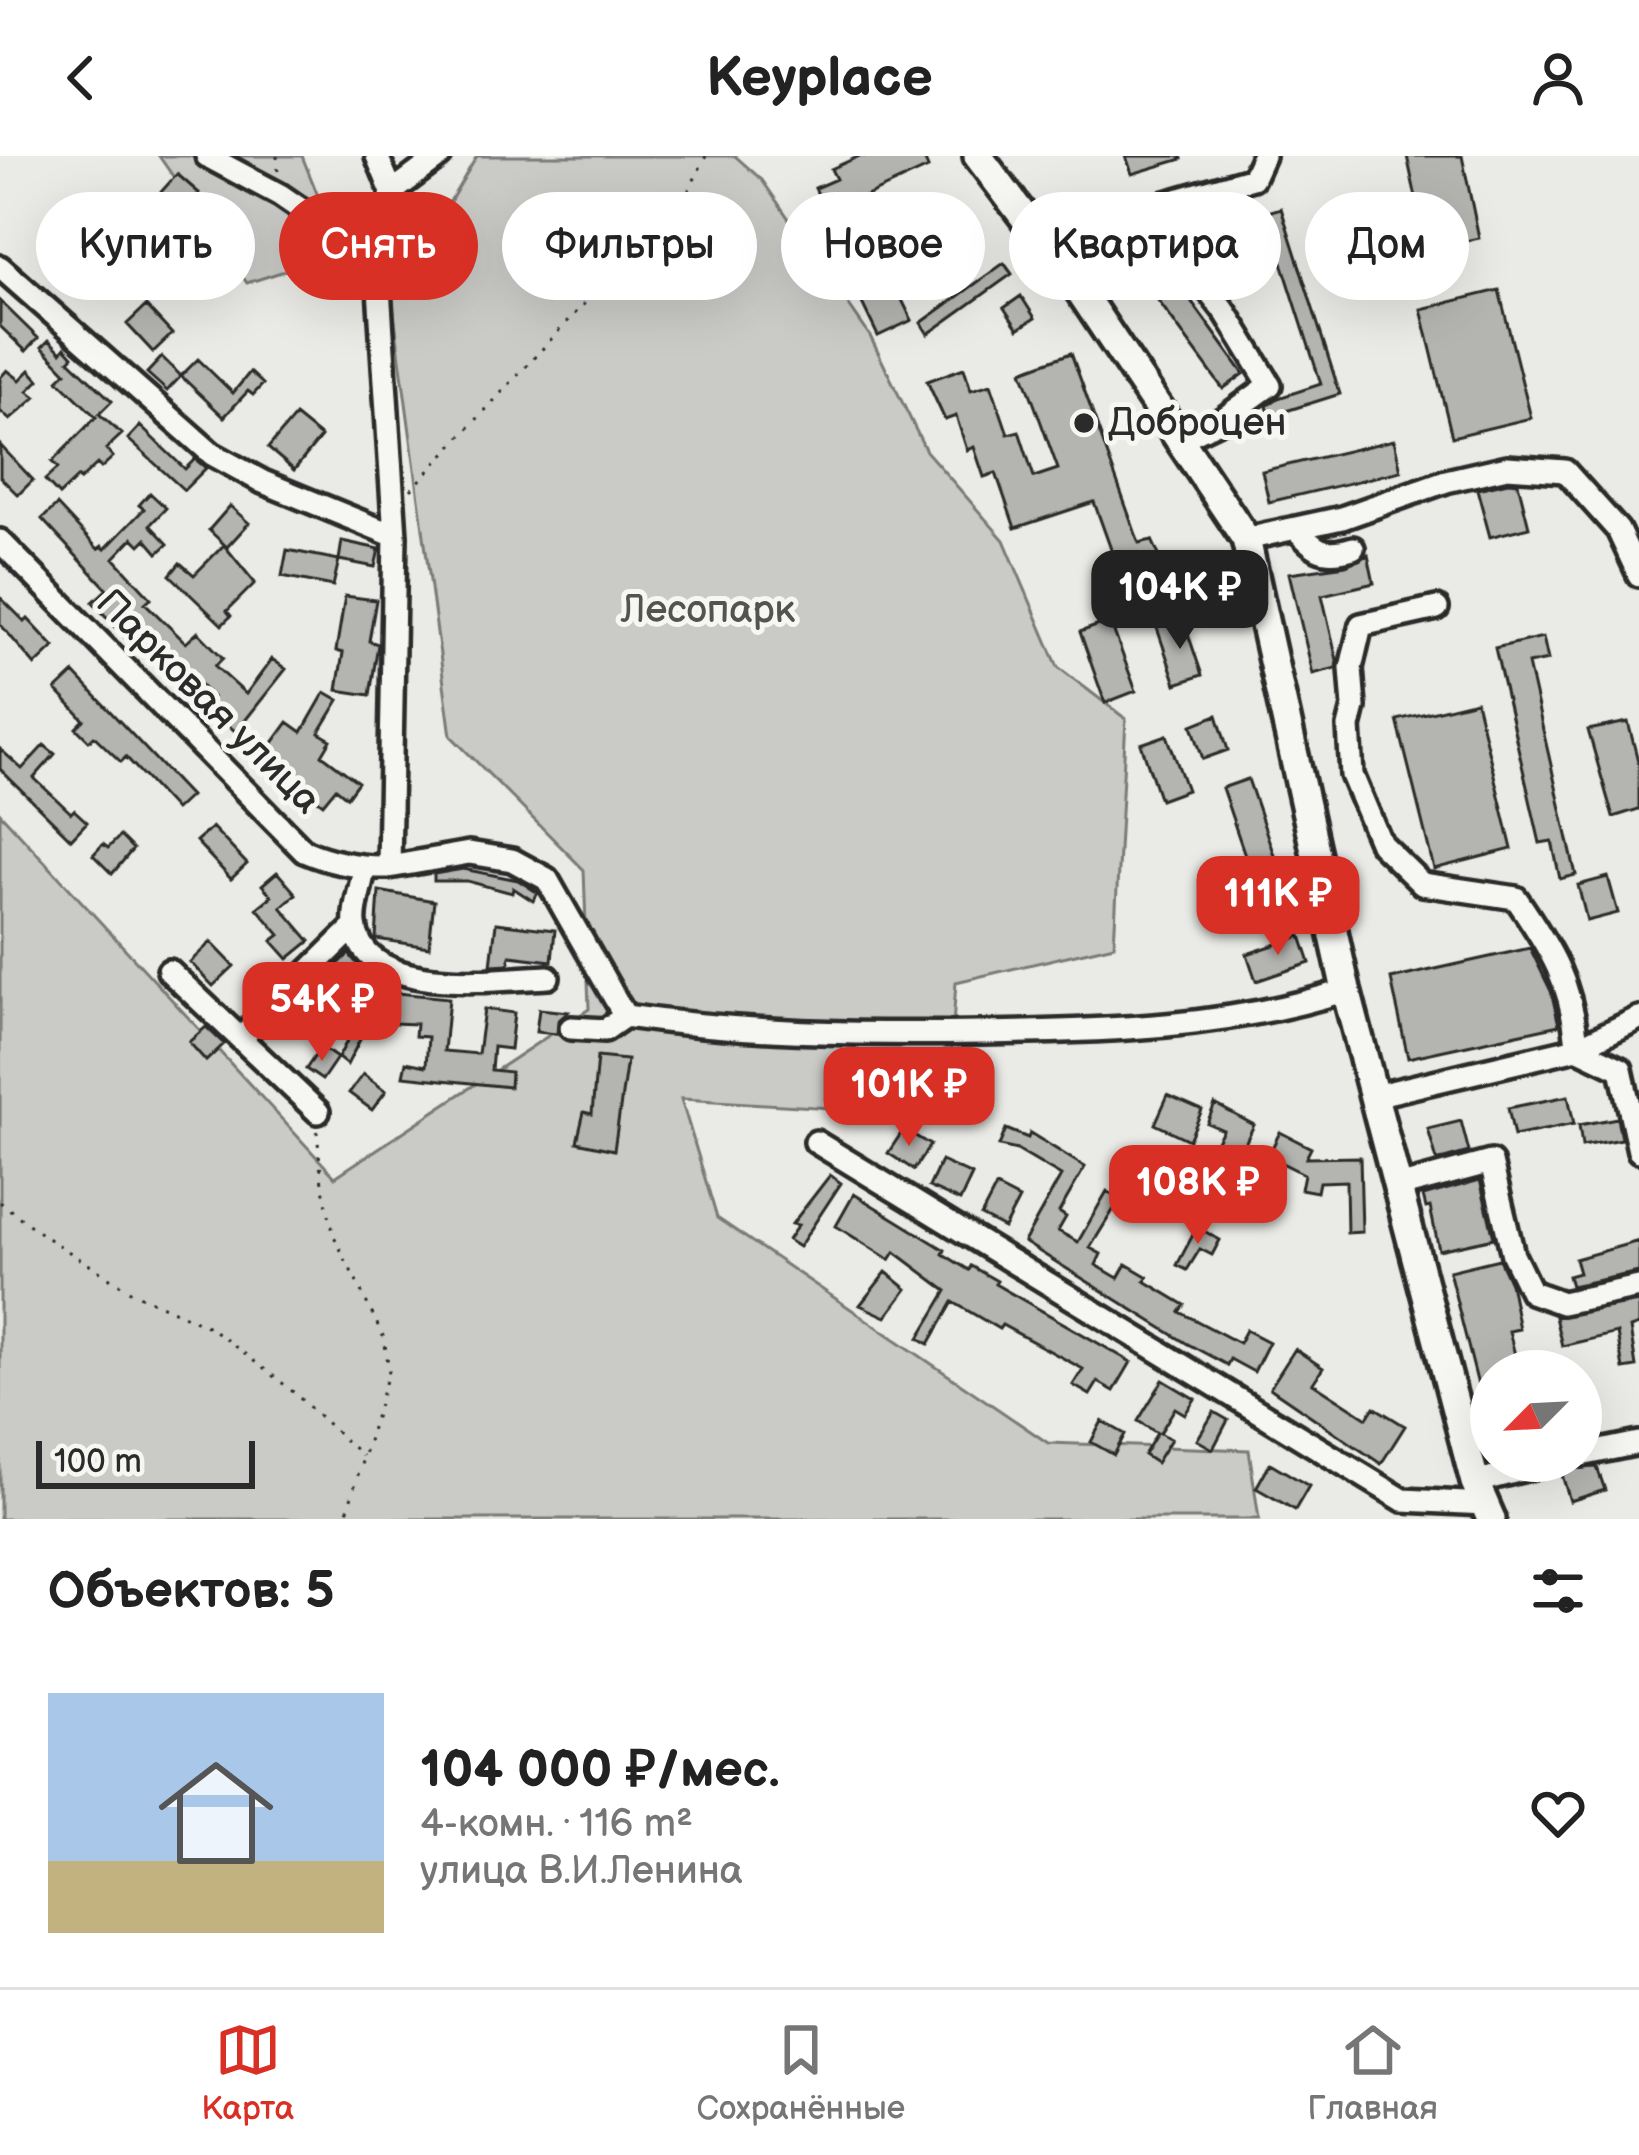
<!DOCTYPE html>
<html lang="ru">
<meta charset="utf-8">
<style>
body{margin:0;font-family:"Balsamiq Sans",sans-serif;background:#f6f6f6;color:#222;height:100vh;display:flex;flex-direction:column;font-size:45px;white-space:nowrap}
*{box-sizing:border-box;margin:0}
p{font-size:39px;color:#767676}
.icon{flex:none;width:66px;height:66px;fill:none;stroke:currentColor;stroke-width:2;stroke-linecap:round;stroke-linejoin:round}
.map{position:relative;height:1363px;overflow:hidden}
.side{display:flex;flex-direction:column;background:#fff;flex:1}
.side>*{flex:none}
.top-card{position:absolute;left:36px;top:36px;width:1569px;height:108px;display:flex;gap:24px}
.needle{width:78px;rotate:246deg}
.fabs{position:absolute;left:1470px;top:1194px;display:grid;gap:24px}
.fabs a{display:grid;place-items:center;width:132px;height:132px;border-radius:50%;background:#fff;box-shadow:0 12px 48px #0002;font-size:60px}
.scale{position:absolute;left:36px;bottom:30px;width:219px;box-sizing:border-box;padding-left:12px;border:6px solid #2b2b2b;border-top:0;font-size:33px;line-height:42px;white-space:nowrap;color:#2b2b2b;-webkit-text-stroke:9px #f6f6f2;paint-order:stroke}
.price{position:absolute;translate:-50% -102px;padding:0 27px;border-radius:24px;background:#d93025;color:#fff;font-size:39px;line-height:78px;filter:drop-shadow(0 3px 6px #0008)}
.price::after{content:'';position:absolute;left:50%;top:72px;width:36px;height:27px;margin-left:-18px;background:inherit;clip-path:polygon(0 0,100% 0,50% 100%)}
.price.selected{background:#222;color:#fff}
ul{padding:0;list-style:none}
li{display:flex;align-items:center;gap:36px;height:300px;padding:0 48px}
li span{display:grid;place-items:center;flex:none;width:336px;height:240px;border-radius:0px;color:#555}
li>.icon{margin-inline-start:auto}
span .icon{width:144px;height:144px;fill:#fffc;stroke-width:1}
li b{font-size:51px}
h2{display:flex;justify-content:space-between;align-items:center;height:144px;padding:0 48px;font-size:51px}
.chip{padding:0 42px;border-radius:54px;background:#fff;box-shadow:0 12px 48px #0002;font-size:42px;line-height:108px}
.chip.selected{background:#d93025;color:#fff}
header{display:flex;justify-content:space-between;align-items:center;height:156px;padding:0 48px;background:#fff;font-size:54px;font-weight:600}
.tabs{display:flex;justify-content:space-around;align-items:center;height:168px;border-top:3px solid #e0e0e0;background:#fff;font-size:33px;color:#767676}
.tabs a{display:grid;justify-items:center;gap:6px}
.tabs .selected{color:#d93025}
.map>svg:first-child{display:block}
.green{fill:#cacac7;stroke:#7a7a79;stroke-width:3}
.building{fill:#b4b4b1;stroke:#2b2b2b;stroke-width:3}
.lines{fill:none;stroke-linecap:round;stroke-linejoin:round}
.minor-casing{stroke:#2b2b2b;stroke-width:30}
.major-casing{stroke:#2b2b2b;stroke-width:36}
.path{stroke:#2b2b2b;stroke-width:3;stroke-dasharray:3 9;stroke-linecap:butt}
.minor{stroke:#f6f6f2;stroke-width:21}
.major{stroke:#f6f6f2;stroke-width:27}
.poi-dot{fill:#2b2b2b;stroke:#f6f6f2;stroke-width:4.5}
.labels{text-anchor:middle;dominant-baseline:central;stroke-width:10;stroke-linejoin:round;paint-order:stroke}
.poi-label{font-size:39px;fill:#2b2b2b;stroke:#f6f6f2;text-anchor:start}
.park-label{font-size:39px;fill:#535352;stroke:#f6f6f2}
.street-label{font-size:39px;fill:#2b2b2b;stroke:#f6f6f2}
</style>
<header><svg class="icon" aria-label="back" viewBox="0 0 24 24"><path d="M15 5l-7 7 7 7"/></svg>Keyplace<svg class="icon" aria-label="person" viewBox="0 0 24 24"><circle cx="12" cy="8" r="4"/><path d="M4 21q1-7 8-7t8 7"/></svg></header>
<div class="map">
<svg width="1639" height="1363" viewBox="0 0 1639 1363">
<rect width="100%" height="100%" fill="#eaeae6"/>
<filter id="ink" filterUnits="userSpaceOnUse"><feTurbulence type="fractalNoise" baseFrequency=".00833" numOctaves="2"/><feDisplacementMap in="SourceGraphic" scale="24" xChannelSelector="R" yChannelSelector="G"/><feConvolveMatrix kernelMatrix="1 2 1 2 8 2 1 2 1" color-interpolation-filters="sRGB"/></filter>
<g filter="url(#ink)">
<path class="green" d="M159 0H302L341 97 247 127Z
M477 0H735L762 24 870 180 926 295 1004 384 1058 511 1126 563 1114 789 956 826 947 959 681 943 717 1062 1048 1287 1249 1294 1259 1363H0V657L335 1021 589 853 584 714 451 580 392 143Z"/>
<path class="building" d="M860 0H923L928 12 827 58 815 32 836 23 831 13Z
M1126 0H1181L1182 3 1132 18Z
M1407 0H1462L1479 82 1427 93Z
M177 18 199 37 175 64 153 45Z
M1250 43 1254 60 1281 52 1340 238 1270 260 1267 250 1278 242 1321 228 1270 69 1192 89 1179 85 1127 95 1122 75Z
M866 71 912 164 878 180 833 87Z
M61 77 102 118 85 136 44 95Z
M222 78 244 96 220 126 198 109Z
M1004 107 1012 118 928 178 921 167Z
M1171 117 1244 218 1223 233 1146 128 1158 119Z
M1499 134 1531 262 1452 281 1421 153Z
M1021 140 1035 162 1018 173 1004 152Z
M0 145 38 182 26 195 0 170Z
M146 150 172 178 153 196 127 168Z
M49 184 61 196 65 191 73 200 69 204 112 245 99 258 122 278 106 293 113 301 101 312 97 308 80 324 78 321 59 339 45 324 58 312 52 306 96 261 58 224 66 216 42 191Z
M1071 197 1139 387 1152 384 1163 408 1122 424 1094 346 1015 372 996 317 984 321 974 291 967 294 956 260 945 264 927 225 964 212 971 234 991 228 1008 278 1019 275 1034 321 1058 313 1022 215Z
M162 201 181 220 167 235 147 217Z
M198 203 233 237 250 216 263 228 253 239 248 235 224 261 181 220Z
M7 214 20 224 30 214 39 224 28 235 36 241 10 264 0 255V222Z
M295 260 321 281 294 314 268 292Z
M140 270 185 313 195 303 206 312 184 334 128 283Z
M1394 284 1401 315 1269 346 1262 315Z
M0 289 33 324 18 339 0 321Z
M1508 326 1518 327 1529 371 1490 381 1477 333Z
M150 337 166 352 150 369 168 388 158 397 146 383 140 389 133 382 114 402 151 442 145 447 186 487 198 476 223 502 215 510 246 538 272 503 286 513 236 576 205 548 212 541 156 482 147 490 138 481 131 488 93 446 107 433 42 363 57 349 98 393 102 390 105 393 144 353 139 349Z
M230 350 249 367 227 391 209 374Z
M342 385 379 393 375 411 339 404Z
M224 389 255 427 227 455 231 460 222 469 170 419 180 407 194 419Z
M287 394 339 404 333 430 282 420Z
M1368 399 1374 427 1322 439 1337 504 1336 512 1313 518 1289 417 1346 409Z
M345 440 376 444 369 485 378 488 370 539 337 534 343 497 336 495Z
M0 441 25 466 28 463 54 491 35 509 0 468Z
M1183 463 1202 519 1176 528 1157 472Z
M1110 465 1136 535 1105 547 1080 476Z
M1543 481 1548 504 1528 508 1576 719 1560 723 1552 685 1540 687 1495 492Z
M74 517 190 640 175 654 126 601 121 606 94 580 89 585 76 572 84 564 56 534Z
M325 536 339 544 319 577 331 584 322 599 358 626 347 641 336 632 323 648 262 602 288 566 302 576Z
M1476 545 1512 693 1434 713 1397 564Z
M1217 559 1228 594 1203 603 1192 569Z
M1628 566 1639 609V653L1613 661 1588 574Z
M1167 579 1187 634 1160 644 1141 588Z
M44 589 55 598 34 622 71 657 74 654 87 666 71 683 0 613V593L22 613Z
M1248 623 1275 702 1249 711 1222 632Z
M212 671 247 708 231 723 196 685Z
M120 680 133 693 112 718 93 699 103 688 108 692Z
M463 713 518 724 538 737 533 745 513 732 512 737 467 725H434V718Z
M277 716 296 738 281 751 310 785 288 803 272 785 280 779 257 752 272 740 262 729Z
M1608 721 1618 757 1587 765 1578 729Z
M379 735 434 745 429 791 376 783Z
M496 767 555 774 552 805 510 800 509 808 491 809Z
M1301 780 1310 807 1256 825 1247 798Z
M211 786 234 810 213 830 190 806Z
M1530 792 1551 835 1559 869 1408 902 1391 823Z
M349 798 359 810 344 821 363 845 340 863 321 840 333 830 325 821Z
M376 835 449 842 444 895 478 898 484 853 514 857 510 893 493 891 491 914 511 916 510 931 403 920 406 906 426 910 428 881 415 880 416 868 369 866 347 909 338 902 366 849 375 860Z
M539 853 568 856 558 865 557 878 536 876Z
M206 871 224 888 206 905 189 886Z
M321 891 337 902 322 924 306 913Z
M597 901 627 904 614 994 577 986 584 956 592 958Z
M363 918 386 935 372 954 349 937Z
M1168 939 1202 954 1189 984 1155 968Z
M1568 940 1574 968 1514 980 1508 952Z
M1215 948 1254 969 1238 1002 1227 997 1213 1022 1201 1014 1223 974 1207 967Z
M1617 962 1621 983 1582 990 1579 969Z
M1461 965 1469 996 1437 1005 1428 973Z
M904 973 930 989 914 1014 888 997Z
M1006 973 1028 982 1030 977 1085 1011 1059 1056 1066 1061 1058 1075 1078 1086 1107 1035 1120 1043 1090 1092 1101 1098 1096 1109 1118 1122 1126 1108 1148 1121 1145 1125 1185 1149 1180 1156 1239 1187 1246 1174 1269 1186 1254 1216 1230 1203 1227 1209 1186 1187 1024 1086 1061 1020 1017 994 999 990Z
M1280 976 1311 992 1306 1002 1360 1001 1362 1076 1347 1077 1346 1025 1319 1026 1317 1036 1301 1033 1304 1018 1268 1000Z
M941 1005 972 1019 960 1045 929 1031Z
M830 1019 841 1027 799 1091 788 1084 798 1069 792 1068Z
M1480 1024 1494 1082 1439 1094 1430 1051 1426 1052 1423 1040Z
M996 1031 1019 1043 1004 1072 981 1060Z
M854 1038 945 1094 943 1098 969 1114 971 1110 997 1125 995 1128 1131 1206 1114 1235 1098 1226 1090 1239 1073 1229 1083 1213 1002 1169 999 1173 953 1146 929 1188 919 1182 947 1135 895 1096 890 1104 836 1070Z
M1197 1071 1220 1084 1212 1099 1200 1093 1187 1114 1177 1109Z
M1639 1085V1116L1571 1130 1568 1120 1579 1117 1575 1103Z
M1499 1103 1510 1127 1519 1173 1509 1175 1519 1215H1491V1230L1479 1233 1449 1115Z
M886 1116 907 1133 886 1161 860 1149Z
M1639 1146V1169L1630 1172 1636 1211 1623 1213 1617 1177 1562 1190 1555 1161Z
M1295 1193 1323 1212 1313 1227 1367 1262 1374 1251 1405 1270 1381 1308 1270 1232Z
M1163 1224 1195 1243 1185 1258 1175 1252 1160 1277 1171 1283 1156 1307 1144 1299 1157 1277 1138 1265Z
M1214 1256 1228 1264 1213 1293 1197 1284Z
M1102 1265 1125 1278 1114 1299 1091 1286Z
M1270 1307 1309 1330 1295 1354 1256 1332Z
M1597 1311 1605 1334 1570 1345 1562 1319 1574 1312Z"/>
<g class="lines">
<g class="minor-casing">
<path id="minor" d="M207 0 280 39 363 96 377 101
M377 0 392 36
M440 0 392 36 377 101 395 380 389 711 469 697 512 704 547 723 625 860C743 877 863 879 982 877 1104 875 1230 872 1346 834
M1041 83 1253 22 1263 0
M0 111 212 298 263 326 395 380
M1080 135C1104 108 1148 107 1182 100L1226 157 1270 229 1223 263 1181 283
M1295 372C1316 394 1323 401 1353 392
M1246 383 1342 362 1446 325 1507 311 1565 315 1618 374 1639 419
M0 385 304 695C332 707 358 712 389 711
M1437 452 1361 469 1351 512 1354 551 1349 571 1352 619 1381 688 1422 728 1516 742C1551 793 1573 829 1577 892
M364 712C362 729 353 752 355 768 361 842 497 823 548 821
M169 815 318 956
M571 872 605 874 625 860
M242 881 355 770
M1577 892 1621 913 1639 995
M1374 940 1577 892 1639 862
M816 986 1403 1344 1486 1348
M1398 1031 1491 1006 1513 1099 1531 1136 1562 1147 1639 1131
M1581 1299 1639 1287
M1475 1326 1557 1305"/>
</g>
<g class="major-casing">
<path id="major" d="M978 0 1080 135 1246 383 1346 834 1475 1326 1491 1363"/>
</g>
<path class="path" d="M277 0 278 19
M411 334 688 36 706 0
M317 975 322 1028 334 1080 384 1182 389 1214 345 1363
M0 1046 44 1080 132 1136 211 1172 290 1233 362 1300"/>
<use href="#minor" class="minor"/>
<use href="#major" class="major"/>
</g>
</g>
<circle class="poi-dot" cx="1084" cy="267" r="12"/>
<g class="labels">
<g class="poi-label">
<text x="1108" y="267">Доброцен</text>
</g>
<g class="park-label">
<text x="708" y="454">Лесопарк</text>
</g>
<g class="street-label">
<text transform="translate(208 546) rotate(45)">Парковая улица</text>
</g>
</g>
</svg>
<div class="fabs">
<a><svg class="needle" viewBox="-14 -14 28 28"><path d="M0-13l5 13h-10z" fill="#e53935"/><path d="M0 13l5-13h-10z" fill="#767676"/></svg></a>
</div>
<div class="scale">100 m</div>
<b class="price selected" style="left:1180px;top:496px">104K ₽</b>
<b class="price" style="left:1278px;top:802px">111K ₽</b>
<b class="price" style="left:322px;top:908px">54K ₽</b>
<b class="price" style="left:909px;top:993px">101K ₽</b>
<b class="price" style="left:1198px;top:1091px">108K ₽</b>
<div class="top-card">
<a class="chip">Купить</a>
<a class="chip selected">Снять</a>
<a class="chip">Фильтры</a>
<a class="chip">Новое</a>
<a class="chip">Квартира</a>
<a class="chip">Дом</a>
</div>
</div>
<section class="side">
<h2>Объектов: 5<svg class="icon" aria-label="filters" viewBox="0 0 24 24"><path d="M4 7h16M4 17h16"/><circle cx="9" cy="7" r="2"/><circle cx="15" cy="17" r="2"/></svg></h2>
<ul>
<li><span style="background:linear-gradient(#a9c7e8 70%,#c2b280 0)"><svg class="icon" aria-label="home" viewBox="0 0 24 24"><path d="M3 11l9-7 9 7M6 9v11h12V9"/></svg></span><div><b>104 000 ₽/мес.</b><p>4-комн. · 116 m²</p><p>улица В.И.Ленина</p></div><svg class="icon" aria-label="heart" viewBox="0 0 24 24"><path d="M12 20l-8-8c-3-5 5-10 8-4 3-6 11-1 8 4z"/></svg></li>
</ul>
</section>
<nav class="tabs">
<a class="selected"><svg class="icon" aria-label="map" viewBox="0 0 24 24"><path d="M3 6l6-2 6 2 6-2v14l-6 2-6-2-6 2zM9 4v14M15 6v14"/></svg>Карта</a>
<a><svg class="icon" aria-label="saved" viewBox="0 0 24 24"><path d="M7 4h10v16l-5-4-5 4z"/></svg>Сохранённые</a>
<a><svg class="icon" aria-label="home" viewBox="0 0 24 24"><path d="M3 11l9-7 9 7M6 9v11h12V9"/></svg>Главная</a>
</nav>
